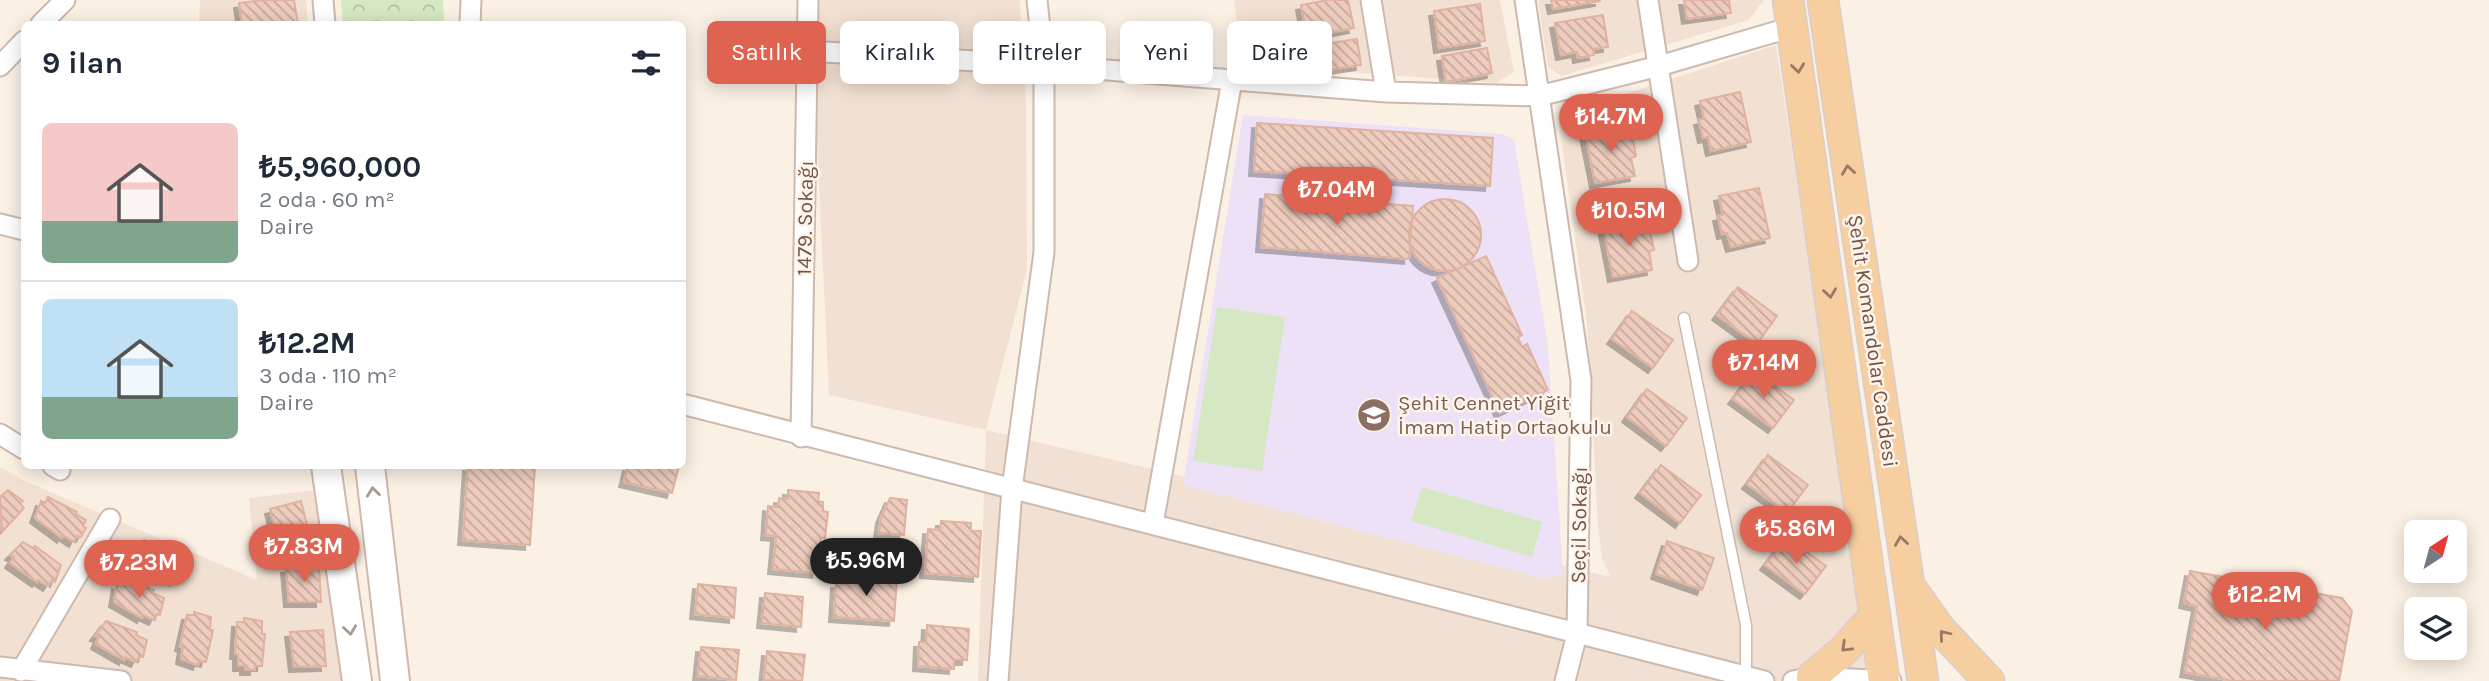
<!DOCTYPE html>
<html lang="tr">
<meta charset="utf-8">
<style>
body{margin:0;font-family:Karla,sans-serif;background:#f2f2f3;color:#1f2937;height:100vh;display:flex;flex-direction:column;font-size:26px;white-space:nowrap}
*{box-sizing:border-box;margin:0}
p{font-size:23px;color:#747a83}
.icon{flex:none;width:38px;height:38px;fill:none;stroke:currentColor;stroke-width:2;stroke-linecap:round;stroke-linejoin:round}
.map{position:relative;flex:1;overflow:hidden}
.details{position:absolute;left:21px;top:21px;width:665px;height:448px;display:flex;flex-direction:column;background:#fff;border-radius:10px;box-shadow:0 4px 18px #0003}
.details>*{flex:none}
.hud{position:absolute;left:707px;top:21px;width:665px;height:63px;display:flex;gap:14px}
.needle{width:46px;rotate:36deg}
.controls{position:absolute;left:2404px;top:520px;display:grid;gap:14px}
.controls a{display:grid;place-items:center;width:63px;height:63px;border-radius:10px;background:#fff;box-shadow:0 4px 18px #0003;font-size:35px}
.price{position:absolute;translate:-50% -60px;padding:0 16px;border-radius:24px;background:#de6350;color:#fff;font-size:23px;line-height:46px;filter:drop-shadow(0 2px 4px #0008)}
.price::after{content:'';position:absolute;left:50%;top:42px;width:21px;height:16px;margin-left:-10px;background:inherit;clip-path:polygon(0 0,100% 0,50% 100%)}
.price.active{background:#222;color:#fff}
ul{padding:0;list-style:none}
li{display:flex;align-items:center;gap:21px;height:175px;padding:0 21px}
li+li{border-top:2px solid #e0e1e3}
li span{display:grid;place-items:center;flex:none;width:196px;height:140px;border-radius:10px;color:#555}
li>.icon{margin-inline-start:auto}
span .icon{width:84px;height:84px;fill:#fffc;stroke-width:1}
li b{font-size:30px}
h2{display:flex;justify-content:space-between;align-items:center;height:84px;padding:0 21px;font-size:30px}
.tag{padding:0 24px;border-radius:10px;background:#fff;box-shadow:0 4px 18px #0003;font-size:24px;line-height:63px}
.tag.active{background:#de6350;color:#fff}
.map>svg:first-child{display:block}
.residential{fill:#f2e1d3}
.education{fill:#ede1f7}
.park{fill:url(#park-crowns)}
.pitch{fill:#d5e7c3}
.building{fill:url(#building-back-hatch);stroke:#e0b29f;stroke-width:2;filter:url(#shadow)}
.lines{fill:none;stroke-linecap:round;stroke-linejoin:round}
.lane-casing{stroke:#ceb9ae;stroke-width:13}
.street-casing{stroke:#ceb9ae;stroke-width:23}
.secondary-casing{stroke:#d0b8ac;stroke-width:32}
.primary-casing{stroke:#d7cfcd;stroke-width:33}
.lane{stroke:#fff;stroke-width:10}
.street{stroke:#fff;stroke-width:19}
.secondary{stroke:#fff;stroke-width:28}
.primary{stroke:#f6cea0;stroke-width:30}
.oneway{stroke:#997964}
.oneway2{stroke:#aa9993}
.labels{text-anchor:middle;dominant-baseline:central;stroke-width:5;stroke-linejoin:round;paint-order:stroke}
.street-label{font-size:21px;fill:#71554b;stroke:#fef4ea}
.education-label{font-size:21px;fill:#785e54;stroke:#fef4ea;text-anchor:start}
</style>
<div class="map">
<svg width="2489" height="681" viewBox="0 0 2489 681">
<defs>
<pattern id="park-crowns" width="20" height="18" patternUnits="userSpaceOnUse" patternTransform="scale(1.75)"><rect width="20" height="18" fill="#d5e7c3"/><path d="M2 6a3 3 0 1 1 6 0M12 15a3 3 0 1 1 6 0" fill="none" stroke="#b1bea0"/></pattern>
<pattern id="building-back-hatch" width="6" height="6" patternUnits="userSpaceOnUse" patternTransform="scale(1.75)"><rect width="6" height="6" fill="#eeccbd"/><path d="M-1 5l2 2M0 0l6 6M5-1l2 2" fill="none" stroke="#c5a89c"/></pattern>
<filter id="shadow"><feDropShadow dx="-5" dy="5" stdDeviation="0" flood-color="#0004"/></filter>
</defs>
<rect width="100%" height="100%" fill="#fbf0e4"/>
<path class="residential" d="M200 0H306L308 24H199Z
M815 0H1020L1026 101 1027 269 986 430 1611 577 1602 559 1598 526 1587 323 1558 116 1776 45 1873 681H978L986 430 829 395 814 78Z
M1234 0H1500L1514 72 1495 83 1243 64Z
M1538 0H1764L1749 20 1561 76 1548 67Z
M0 467 27 482 257 580 249 498 313 490 355 681H0Z"/>
<path class="education" d="M1243 115 1502 134 1514 140 1548 346 1563 574 1546 579 1183 485Z"/>
<path class="park" d="M341 0H443L444 24H343Z"/>
<path class="pitch" d="M1217 307 1285 317 1262 471 1193 461Z
M1422 487 1542 522 1532 557 1411 521Z"/>
<path class="building" d="M263 0H294L298 24H242L239 3Z
M1328 0H1348L1354 28 1307 37 1301 5Z
M1551 0H1600V1L1553 9Z
M1684 0H1729L1731 13 1687 19Z
M1480 4 1485 41 1439 48 1434 11Z
M1603 15 1608 47 1593 49 1594 55 1578 58 1577 52 1561 55 1555 23Z
M1357 39 1361 65 1310 73 1306 47Z
M1487 48 1492 73 1446 82 1442 56Z
M1740 92 1751 142 1711 151 1708 137 1703 138 1699 120 1704 119 1700 101Z
M1257 123 1493 138 1490 186 1254 171Z
M1625 125 1628 139H1633L1636 156 1631 158 1635 176 1595 183 1585 133Z
M1759 188 1770 238 1731 247 1727 233 1722 234 1718 216 1723 215 1719 196Z
M1265 194 1316 198 1315 203 1326 204V199L1413 206 1409 259 1261 247Z
M1409 235a36 36 0 1 1 72 0a36 36 0 1 1-72 0Z
M1642 219 1645 233 1650 232 1654 250 1649 251 1652 270 1613 277 1603 226Z
M1486 256 1522 335 1518 337 1522 347 1527 344 1548 390 1500 413 1437 278Z
M1738 287 1777 316 1757 344 1717 315Z
M1632 311 1673 340 1653 368 1612 339Z
M1754 371 1794 400 1773 428 1733 399Z
M1647 389 1687 418 1666 446 1627 417Z
M1768 455 1808 485 1787 513 1747 484Z
M1661 465 1701 495 1680 523 1640 493Z
M468 466H535L530 545 463 540Z
M628 466H679L672 493 624 482Z
M8 490 23 501 20 503 24 508 2 532 0 497Z
M788 490 819 493 818 501 823 502V511L828 512 825 538H821L817 573 773 569 776 536 766 535 768 506 778 507 779 498 788 499Z
M48 497 77 512 76 514 86 520 83 526 86 528 81 537 77 536 74 542 63 535 62 538 35 518 41 501 45 503Z
M890 498 907 500 904 535 879 533 881 518Z
M301 501 310 536 278 542 270 509Z
M941 521 971 523V531H981L978 577 925 573 928 529 940 530Z
M1786 537 1826 566 1805 594 1765 565Z
M144 540 175 551 173 554 185 559 181 577 177 575 175 581 163 576 162 579 134 563 137 556 133 555Z
M1667 541 1714 558 1702 590 1656 574Z
M23 542 33 548 35 546 61 565 55 582 52 580 48 586 38 580 37 582 10 563 14 557 10 555Z
M319 565 321 602H289L286 568Z
M2190 571 2342 598 2352 611 2339 681H2233L2185 672 2197 606 2184 603Z
M847 574 897 578 894 621 834 617 836 583 846 584Z
M124 579 154 590 153 593 164 598 160 615 157 614 154 620 143 615 142 618 114 602 117 584 121 586Z
M698 584 736 588 734 618 695 614Z
M765 593 803 597 801 627 762 623Z
M194 612 211 617 210 630H213L206 662 199 661 198 665 181 659 183 647 180 646 187 615H194Z
M244 618 262 621V634H265L262 666H255V670H245V666H238V654H235L237 622H244Z
M106 621 137 632 136 635 147 640 143 657 139 656 136 662 125 657 124 660 96 644 99 637 95 636Z
M927 625 969 629 967 660H954V669L918 666 919 642H926Z
M323 630 326 666 294 667 290 632Z
M701 647 739 650 736 680 698 676Z
M767 651 805 655 802 681 764 680Z"/>
<g class="lines">
<g class="lane-casing">
<path id="lane" d="M1684 318 1746 625V676"/>
</g>
<g class="street-casing">
<path id="street" d="M323 0 325 24
M1371 0 1386 92
M1525 0 1581 380 1577 634 1565 681
M1648 0 1688 261
M41 24 65 0
M470 24 471 0
M808 51 1044 65 1386 92 1539 96 1659 66 1792 27
M0 66 24 41
M0 224 24 230
M682 404 1764 681
M0 434 24 449
M801 437 808 0
M53 466 60 470
M1153 524 1232 80
M0 667 121 681
M21 671 110 519
M998 681 1012 489 1044 252V65L1037 0
M1793 681 1812 677 1891 681"/>
</g>
<g class="secondary-casing">
<path id="secondary" d="M326 466 357 681
M370 466 395 681"/>
</g>
<g class="primary-casing">
<path id="primary" d="M1788 0 1884 681
M1823 0 1923 681
M1913 591 1940 629 1989 681
M1812 677 1845 649 1875 615"/>
</g>
<use href="#lane" class="lane"/>
<use href="#street" class="street"/>
<use href="#secondary" class="secondary"/>
<use href="#primary" class="primary"/>
</g>
<defs><path id="oneway-chevron" d="M-2-3.5L2.5 0L-2 3.5" fill="none" stroke-width="1.6" stroke-linecap="round" stroke-linejoin="round" transform="scale(1.75)"/></defs>
<g class="oneway">
<use href="#oneway-chevron" transform="translate(1798 68) rotate(82)"/>
<use href="#oneway-chevron" transform="translate(1848 170) rotate(-98)"/>
<use href="#oneway-chevron" transform="translate(1830 293) rotate(82)"/>
<use href="#oneway-chevron" transform="translate(1901 541) rotate(-98)"/>
<use href="#oneway-chevron" transform="translate(1944 635) rotate(-130)"/>
<use href="#oneway-chevron" transform="translate(1846 647) rotate(136)"/>
</g>
<g class="oneway2">
<use href="#oneway-chevron" transform="translate(373 492) rotate(-97)"/>
<use href="#oneway-chevron" transform="translate(350 630) rotate(82)"/>
</g>
<defs>
<g id="school-disc" transform="scale(1.75)"><circle r="9.5" fill="#8d6e63" stroke="#fef4ea"/><path d="M0-5L7-2L0 1L-7-2ZM-4 1L0 2.5L4 1V4Q0 6-4 4Z" fill="#fff"/></g>
</defs>
<g fill-rule="evenodd">
<use href="#school-disc" x="1374" y="415"/>
</g>
<g class="labels">
<g class="street-label">
<text transform="translate(805 218) rotate(-89)">1479. Sokağı</text>
<text transform="translate(1873 341) rotate(82)">Şehit Komandolar Caddesi</text>
<text transform="translate(1579 525) rotate(-89)">Seçil Sokağı</text>
</g>
<g class="education-label">
<text x="1398" y="403">Şehit Cennet Yiğit<tspan x="1398" dy="24">İmam Hatip Ortaokulu</tspan></text>
</g>
</g>
</svg>
<div class="controls">
<a><svg class="needle" viewBox="-14 -14 28 28"><path d="M0-13l5 13h-10z" fill="#e53935"/><path d="M0 13l5-13h-10z" fill="#747a83"/></svg></a>
<a><svg class="icon" aria-label="layers" viewBox="0 0 24 24"><path d="M12 4l9 5-9 5-9-5zM3 14l9 5 9-5"/></svg></a>
</div>
<b class="price" style="left:1611px;top:154px">₺14.7M</b>
<b class="price" style="left:1337px;top:227px">₺7.04M</b>
<b class="price" style="left:1629px;top:248px">₺10.5M</b>
<b class="price" style="left:1764px;top:400px">₺7.14M</b>
<b class="price" style="left:1796px;top:566px">₺5.86M</b>
<b class="price" style="left:304px;top:584px">₺7.83M</b>
<b class="price active" style="left:866px;top:598px">₺5.96M</b>
<b class="price" style="left:139px;top:600px">₺7.23M</b>
<b class="price" style="left:2265px;top:632px">₺12.2M</b>
<div class="hud">
<a class="tag active">Satılık</a>
<a class="tag">Kiralık</a>
<a class="tag">Filtreler</a>
<a class="tag">Yeni</a>
<a class="tag">Daire</a>
</div>
<section class="details">
<h2>9 ilan<svg class="icon" aria-label="filters" viewBox="0 0 24 24"><path d="M4 7h16M4 17h16"/><circle cx="9" cy="7" r="2"/><circle cx="15" cy="17" r="2"/></svg></h2>
<ul>
<li><span style="background:linear-gradient(#f6c9c9 70%,#7fa58c 0)"><svg class="icon" aria-label="home" viewBox="0 0 24 24"><path d="M3 11l9-7 9 7M6 9v11h12V9"/></svg></span><div><b>₺5,960,000</b><p>2 oda · 60 m²</p><p>Daire</p></div></li>
<li><span style="background:linear-gradient(#bfe0f5 70%,#7fa58c 0)"><svg class="icon" aria-label="home" viewBox="0 0 24 24"><path d="M3 11l9-7 9 7M6 9v11h12V9"/></svg></span><div><b>₺12.2M</b><p>3 oda · 110 m²</p><p>Daire</p></div></li>
</ul>
</section>
</div>
